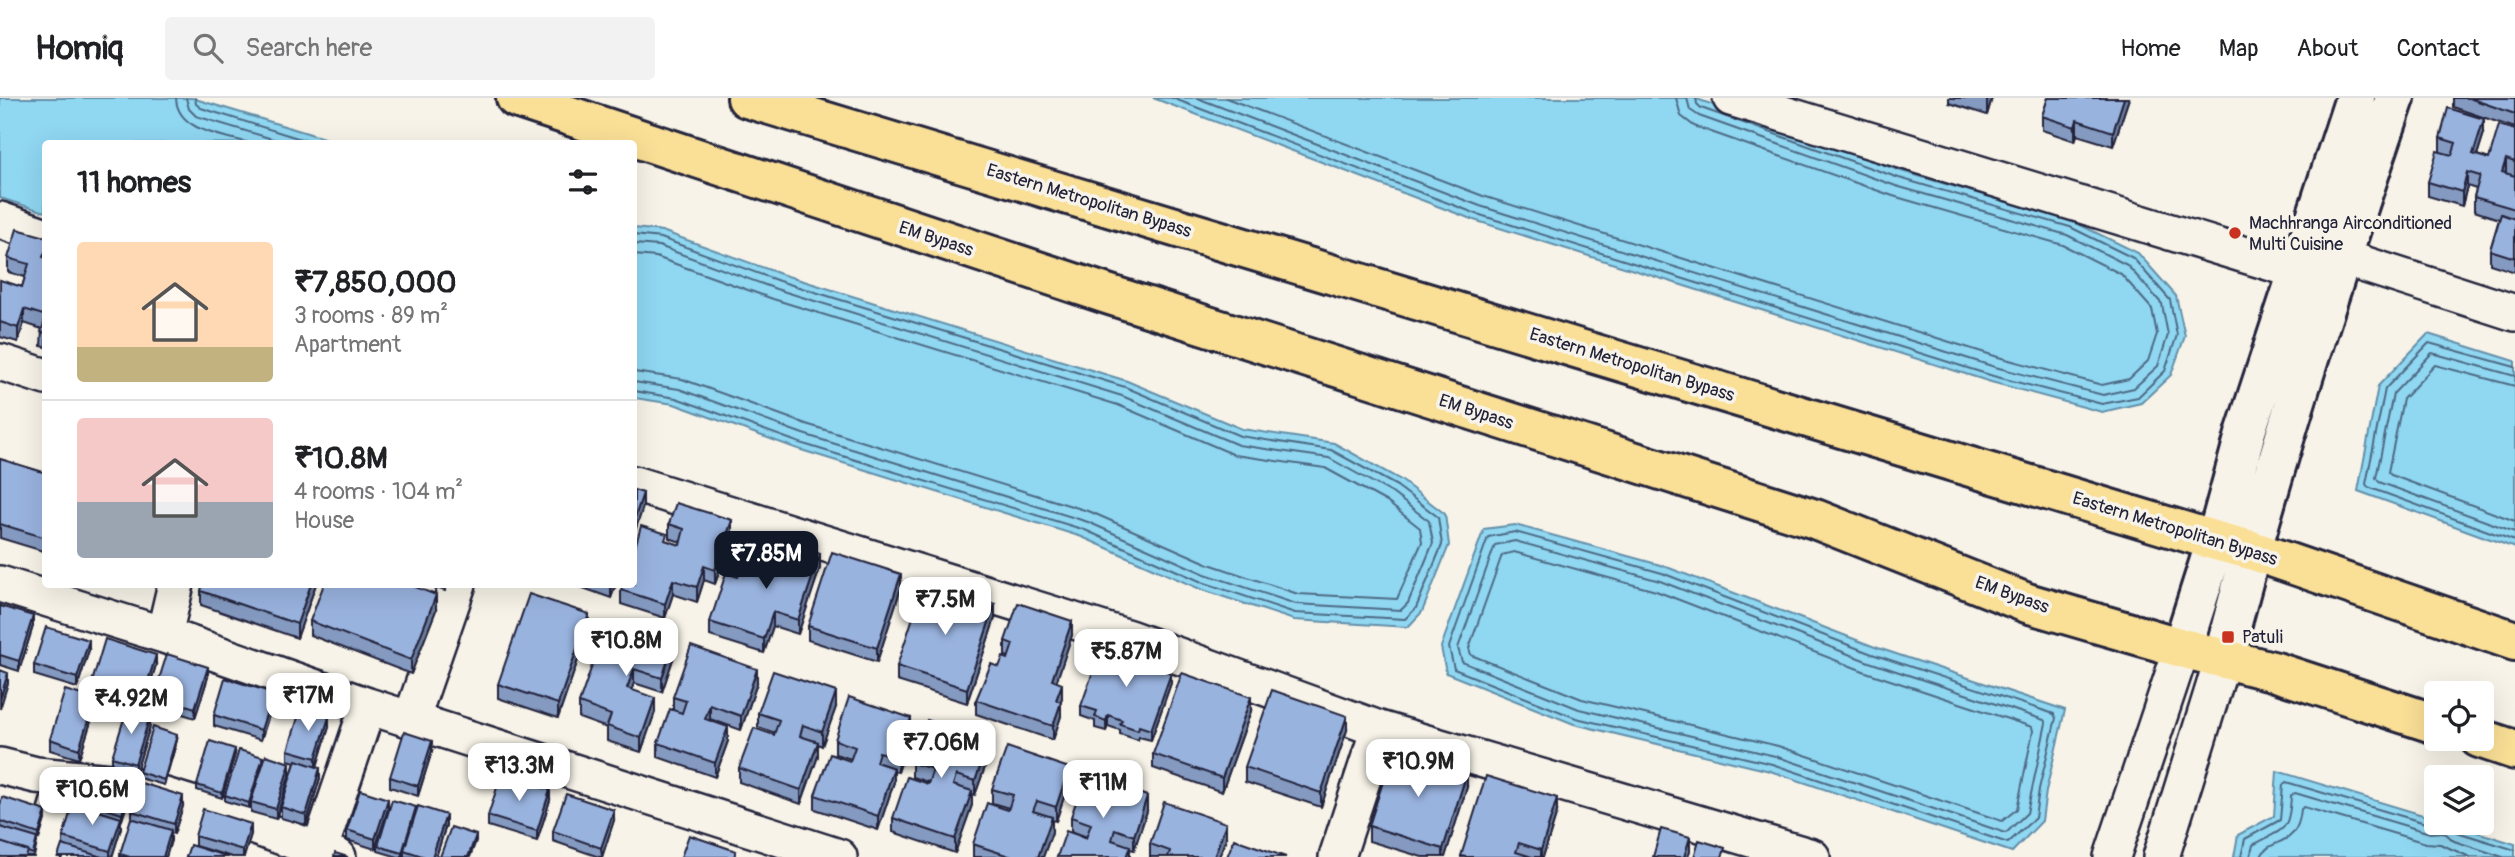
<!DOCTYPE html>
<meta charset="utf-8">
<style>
body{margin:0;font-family:Pangolin,sans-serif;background:#f2f2f2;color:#202124;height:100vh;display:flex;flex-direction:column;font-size:26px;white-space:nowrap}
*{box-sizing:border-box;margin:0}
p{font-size:23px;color:#757577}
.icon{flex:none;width:38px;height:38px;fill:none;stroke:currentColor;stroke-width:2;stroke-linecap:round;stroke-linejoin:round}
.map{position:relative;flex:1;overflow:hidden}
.side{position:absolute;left:42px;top:42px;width:595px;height:448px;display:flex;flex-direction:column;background:#fff;border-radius:7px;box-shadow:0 7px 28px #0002}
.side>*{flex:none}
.controls{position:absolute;left:2424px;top:583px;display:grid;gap:14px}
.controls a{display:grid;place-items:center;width:70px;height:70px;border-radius:7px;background:#fff;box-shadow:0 7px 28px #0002;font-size:35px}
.price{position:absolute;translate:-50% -60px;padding:0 16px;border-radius:14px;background:#fff;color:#222;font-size:23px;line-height:46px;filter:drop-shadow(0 2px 4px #0008)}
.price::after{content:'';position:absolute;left:50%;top:42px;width:21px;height:16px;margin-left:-10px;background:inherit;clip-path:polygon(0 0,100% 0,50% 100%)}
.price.on{background:#111827;color:#fff}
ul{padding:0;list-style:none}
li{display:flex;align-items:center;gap:21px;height:175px;padding:0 35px}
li+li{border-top:2px solid #e0e0e0}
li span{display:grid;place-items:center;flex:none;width:196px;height:140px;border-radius:7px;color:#555}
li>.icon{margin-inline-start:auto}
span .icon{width:84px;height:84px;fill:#fffc;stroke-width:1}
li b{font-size:30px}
h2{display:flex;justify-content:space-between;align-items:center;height:84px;padding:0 35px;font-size:30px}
header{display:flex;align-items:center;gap:42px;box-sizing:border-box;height:98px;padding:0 35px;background:#fff;border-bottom:2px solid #e0e0e0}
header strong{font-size:33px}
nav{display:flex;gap:38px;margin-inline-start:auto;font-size:24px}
.search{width:490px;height:63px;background:#f2f2f2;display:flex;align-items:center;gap:18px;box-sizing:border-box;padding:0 24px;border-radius:7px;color:#757577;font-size:26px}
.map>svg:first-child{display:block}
.water{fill:#90d7f2;stroke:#648fa9;stroke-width:2}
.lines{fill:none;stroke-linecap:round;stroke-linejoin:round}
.shore{stroke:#4e6a84;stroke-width:2}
.minor-casing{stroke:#22223b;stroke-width:40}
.secondary-casing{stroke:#22223b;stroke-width:44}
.primary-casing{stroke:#22223b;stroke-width:44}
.minor{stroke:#f7f3e8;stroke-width:35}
.secondary{stroke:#f7f3e8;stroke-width:38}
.primary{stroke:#fadf96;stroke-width:38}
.wall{fill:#849ac0;stroke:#22223b;stroke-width:2}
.shaded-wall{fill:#6b7d9c;stroke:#22223b;stroke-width:2}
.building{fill:#99b3df;stroke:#22223b;stroke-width:2}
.poi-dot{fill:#c8321e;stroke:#f7f3e8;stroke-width:2.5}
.labels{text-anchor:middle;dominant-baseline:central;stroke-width:7;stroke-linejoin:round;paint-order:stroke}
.street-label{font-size:18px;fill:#22223b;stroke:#f7f3e8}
.poi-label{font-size:18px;fill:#22223b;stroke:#f7f3e8;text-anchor:start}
</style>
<header>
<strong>Homiq</strong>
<div class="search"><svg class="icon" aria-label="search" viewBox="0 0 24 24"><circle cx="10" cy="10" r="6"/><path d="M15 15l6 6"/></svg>Search here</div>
<nav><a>Home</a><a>Map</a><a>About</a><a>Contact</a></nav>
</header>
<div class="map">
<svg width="2515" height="759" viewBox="0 0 2515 759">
<rect width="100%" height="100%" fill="#f7f3e8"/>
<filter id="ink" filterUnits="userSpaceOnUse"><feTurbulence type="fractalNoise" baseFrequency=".0143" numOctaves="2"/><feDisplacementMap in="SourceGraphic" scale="14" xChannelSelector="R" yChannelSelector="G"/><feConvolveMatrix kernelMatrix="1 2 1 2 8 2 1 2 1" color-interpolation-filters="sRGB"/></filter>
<g filter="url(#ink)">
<path class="water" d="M0 0H192L340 45 46 46 45 114 0 100Z
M1153 0H1694L1901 73 2072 123 2138 155 2176 198 2185 238 2171 277 2141 305 2102 314 1991 284 1474 122Z
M634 130 662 133 781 176 1127 283 1242 331 1334 345 1401 382 1445 416 1449 447 1422 514 1408 529 1294 522 1200 491 1082 439 798 351 674 306 634 300Z
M2428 236 2515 263V450L2358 393 2378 288Z
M1515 427 1664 468 1875 549 2065 612 2046 693 2042 723 2012 754 1770 673 1574 626 1446 575 1441 549 1484 431Z
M2277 673 2436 721V724L2448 725 2515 746V759H2234L2238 737 2274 718Z"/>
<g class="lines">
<path class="shore" d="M176 0C177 34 226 38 253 46
M186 0 189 11 196 18 289 46
M195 0 196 6 201 10 317 46
M1172 0 1477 116 1993 278 2102 306 2138 299 2165 273 2177 237 2170 202 2133 160 2070 129 1899 80 1701 10 1697 6 1696 0
M1197 0 1480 108 1995 269 2103 297 2134 290 2158 268 2168 237 2162 206 2127 167 2067 137 1896 88 1699 18 1690 12 1687 0
M1226 0 1483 98 1998 259 2102 287 2129 281 2148 263 2157 236 2152 211 2121 176 2063 147 1893 98 1694 28 1681 18 1676 0
M634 137 661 140 779 183 1125 289 1240 338 1331 352 1397 388 1438 419 1442 447 1416 510 1405 521 1295 515 1202 484 1085 432 800 345 676 300 634 293
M634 146 659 148 776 191 1122 298 1238 347 1329 360 1392 395 1429 423 1433 445 1408 505 1401 512 1296 506 1205 476 1088 424 803 336 679 291 634 284
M634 157 656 159 773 201 1118 307 1235 357 1325 370 1387 404 1420 430 1422 444 1397 501 1298 496 1209 466 1091 414 806 326 682 281 634 274
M2515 269 2429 245 2385 291 2366 386 2368 389 2515 443
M2515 278 2432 255 2393 296 2376 380 2379 384 2515 434
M2515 288 2435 267 2403 301 2388 374 2391 377 2515 423
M1515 434 1662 475 1872 556 2054 616 2056 620 2039 691 2035 720 2008 745 1772 666 1576 620 1454 571 1449 549 1488 439Z
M1515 443 1660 483 1869 564 2044 622 2046 625 2027 715 2006 735 1775 658 1579 611 1462 564 1458 550 1495 447Z
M1514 454 1656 493 1866 574 2032 629 2033 633 2017 711 2002 723 1778 648 1582 601 1471 557 1469 550 1502 457Z
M2452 724 2453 731 2457 734 2515 752
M2241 759 2245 741 2280 722 2283 687 2286 684 2432 727 2441 724
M2250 759 2253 747C2284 730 2289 735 2291 698L2295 695 2430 735 2444 734 2454 743 2503 759
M2261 759C2269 738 2298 752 2301 711L2304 709 2426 745 2440 746 2470 759"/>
<g class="minor-casing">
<path id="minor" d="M1731 0 2298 173
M0 122 46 138
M2341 159 2515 215
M0 264 46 279
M634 386 1129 540 1379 631 1812 759
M0 486 164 537 368 608 839 759
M164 537 176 486
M411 622 458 486
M0 668 36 677 122 685 194 707 338 759
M42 759 66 681
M178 759 194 707
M317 759 368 608
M1337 759 1379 631
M2112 759 2182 550
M2161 759 2223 560"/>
</g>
<g class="secondary-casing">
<path id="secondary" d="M2182 550 2216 443 2246 333 2355 0
M2223 560C2271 371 2332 185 2395 0"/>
</g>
<g class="primary-casing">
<path id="primary" d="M516 0 1107 196 1815 421 2027 505 2182 550 2276 574 2436 626
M747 0 2216 443 2251 452 2515 543
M2479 640 2515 652"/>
</g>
<use href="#minor" class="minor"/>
<use href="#secondary" class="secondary"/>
<use href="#primary" class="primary"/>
</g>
<path class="wall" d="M1949 0H1992L1987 17 1949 5Z
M2048 0H2129L2113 48 2077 37 2075 43 2042 32V18Z
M2453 0H2515V30L2453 9Z
M2515 32V174L2490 166V152L2499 121 2474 113V99L2476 91 2467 88 2462 108 2428 98V84L2440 54V40L2484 35 2477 57 2489 61Z
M46 139V249L41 248 42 231 24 225 18 244 0 239V182L22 189 25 179 8 174V160Z
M0 361 46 375V454L0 440Z
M669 426 732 436 715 486 704 482 697 504 673 496 665 520 621 506V492L667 443 680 447 681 444 669 440Z
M764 469 820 470 798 536 773 528 764 555 710 538V524L738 479 764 480Z
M203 486H316L297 540 201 507V493Z
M424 486H447L445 493Z
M572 486H616L611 500Z
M901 490 877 564 808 542V528Z
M0 508 33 528 19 573 0 567Z
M436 512 411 576 310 537V523Z
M995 520 967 605 897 583V568Z
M589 530 558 620 498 600V586Z
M1072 537 1056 584 1062 600 1060 604 1061 618 1053 642 976 616V602L999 569 1008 561 1009 559 1005 558V543Z
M632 546 675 555 662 594 634 585 631 592 655 614 641 654 607 643V630L579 620V605Z
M89 552 77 590 34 577V567Z
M1129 561 1161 572 1171 585 1151 642 1139 639 1138 642 1120 636V632L1108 628 1106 633 1095 630V623L1081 618V608Z
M156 567 143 609 92 594V584Z
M208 579 195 620 154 607V597Z
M757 585 741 632 710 621 709 623 728 643 715 679 658 659V645L673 612V599Z
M273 605 261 642 214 628V617Z
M836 609 822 648 818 646V658L801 706 739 684V670L775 635 758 629V615Z
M95 611 79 661 50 652V641Z
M1251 613 1222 694 1153 670V656Z
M150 628 135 677 112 669V659Z
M329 629 317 669 320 680 306 727 281 720V709L295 664 288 662V652Z
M1347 632 1321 709 1245 684V669Z
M911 635 898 674 894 673V684L878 732 815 711V697L851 661 835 656V642Z
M177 642 164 687 139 680V674Z
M432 653 418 698 390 689V679Z
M235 656 222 700 197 692V687Z
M989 658 975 697 972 696V707L955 755 893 734V720L928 684 912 679V665Z
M263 665 290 675 276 721 251 714V704L249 710 225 703V697Z
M1069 684 1056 723 1052 722V734L1043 759H973V746L1009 710 992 705V691Z
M1467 689 1445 759H1422L1369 743V728Z
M129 700 122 722 121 721V730L112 759H58L63 747V739L74 705V701Z
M550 702 537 743 488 728V718Z
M0 707 46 718 39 741 37 740V745L34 759H0Z
M183 708 174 736 171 735V742L166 759H120V756L132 720V713Z
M388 711 375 751 347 742V732Z
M1147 713 1134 752 1130 751V759L1087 739 1071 733V719Z
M416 714 446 727 436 759H404V753L402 759H398L378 753V748Z
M1557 714 1543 759H1461V758Z
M614 722 602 759H599L553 743V733Z
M251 736 244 759H232L195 748V738Z
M1226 740 1219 759H1150V746Z"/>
<path class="shaded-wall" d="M1988 0H1992L1987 17V3Z
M2124 0H2129L2113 48V34Z
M2484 21V35L2473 70V56Z
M2077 22V37L2075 43V29Z
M2506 61V76L2502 74Z
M2467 74V88L2462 108V94Z
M24 211V225L18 244V230Z
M643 395V409L634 437V422Z
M732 422V436L715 486V472Z
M820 456V470L798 536V522Z
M704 468V482L697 504V489Z
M901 476V490L877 564V550Z
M673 482V496L665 520V506Z
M311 486H316L297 540V526Z
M611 486H616L611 500Z
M947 490V505L943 503Z
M436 497V512L411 576V562Z
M995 506V520L967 605V591Z
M773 514V528L764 555V541Z
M589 516V530L558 620V606Z
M33 518V528L19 573V563Z
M1072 523V537L1052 597V582Z
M675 541V555L662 594V580Z
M89 542V552L77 590V580Z
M156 557V567L143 609V599Z
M208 569V579L195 620V610Z
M634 571V585L627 605V590Z
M757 571V585L741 632V618Z
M8 575V585L0 611V601Z
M1171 575V585L1151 642V632Z
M1062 586V600L1056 617V602Z
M836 594V609L822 648V634Z
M273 595V605L261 642V632Z
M1251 599V613L1222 694V680Z
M655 600V614L641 654V640Z
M95 601V611L79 661V651Z
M1061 604V618L1053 642V628Z
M710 607V621L705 635V621Z
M1108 617V628L1106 633V623Z
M150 618V628L135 677V666Z
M1347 618V632L1321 709V695Z
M329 619V629L316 670V660Z
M911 620V635L898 674V660Z
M728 629V643L715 679V665Z
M177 637V642L164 687V682Z
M432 643V653L418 698V688Z
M818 644V658L801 706V692Z
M989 644V658L975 697V683Z
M235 651V656L222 700V695Z
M263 659V665L249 710V705Z
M290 665V675L276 721V711Z
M320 670V680L306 727V717Z
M894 670V684L878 732V718Z
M1069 670V684L1056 723V709Z
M1467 674V689L1445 759H1443V751Z
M550 692V702L537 743V733Z
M972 693V707L955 755V741Z
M129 695V700L122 722V716Z
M183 698V708L174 736V726Z
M1147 698V713L1134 752V738Z
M1557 700V714L1543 759H1541V752Z
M388 701V711L375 751V741Z
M416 709V715L402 759V755Z
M614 712V722L602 759 601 750Z
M46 713V718L39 741V736Z
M446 717V727L436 759H432Z
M1052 719V734L1043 759H1038Z
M121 720V730L112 759H110V753Z
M1226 725V740L1219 759H1214Z
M251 726V736L244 759H243V752Z
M171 732V742L166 759H163Z
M476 737V743L470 759H468Z
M1690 739V754L1688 759H1684Z
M1130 748V759H1126Z"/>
<path class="building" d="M2048 0H2124L2113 34 2077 22 2075 29 2042 18Z
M2469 0H2515V16Z
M2448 10 2484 21 2473 56 2489 61 2499 27 2515 32V64L2506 61 2502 74 2515 78V111L2474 99 2480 78 2467 74 2462 94 2428 84 2437 53 2452 57 2456 45 2440 40Z
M2501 116 2515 121V160L2490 152Z
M17 131 46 139V152L43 159 46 160V218L24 211 18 230 0 224V182L22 189 29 166 8 160Z
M46 220V235L41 234Z
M0 361 46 375V440L0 426Z
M634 392 643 395 634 422Z
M676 405 732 422 715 472 704 468 697 489 673 482 665 506 621 492 623 486H634V453L641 428 667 436 665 442 680 447 684 431 669 426Z
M773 441 820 456 798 522 773 514 764 541 710 524 726 475 738 479 741 470 768 481 771 471 764 469Z
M832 454 901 476 877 550 808 528Z
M925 483 947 490 943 503 971 512 976 500 995 506 967 591 897 568Z
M203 486H311L297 526 201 493Z
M324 486H408L436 497 411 562 310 523Z
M529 496 589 516 558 606 498 586Z
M1018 505 1072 523 1052 582 1062 586 1056 602 1061 604 1053 628 976 602 991 566 999 569 1003 559 1008 561 1013 546 1005 543Z
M0 508 33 518 19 563 0 557Z
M638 528 675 541 662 580 634 571 627 590 655 600 641 640 607 628 611 617 579 605 603 536 632 546Z
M46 529 89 542 77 580 34 567Z
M105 541 156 557 143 599 92 584Z
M691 548 757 571 741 618 710 607 705 621 728 629 715 665 658 645 670 611 682 615 686 603 673 599Z
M1115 549 1129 554 1127 560 1144 566 1147 559 1161 565 1158 571 1171 575 1151 632 1139 628 1138 632 1120 626 1122 622 1108 617 1106 623 1095 619 1097 613 1081 608 1101 551 1112 555Z
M167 556 208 569 195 610 154 597Z
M0 572 8 575 0 601Z
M773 573 836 594 822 634 803 627 800 638 818 644 801 692 739 670 754 630 774 637 779 622 758 615Z
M1182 575 1251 599 1222 680 1153 656Z
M225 580 273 595 261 632 214 617Z
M65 592 95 601 79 651 50 641Z
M1272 592 1347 618 1321 695 1245 669Z
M849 599 911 620 898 660 879 654 876 664 894 670 878 718 815 697 830 656 850 663 855 649 835 642Z
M301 610 329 619 316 660 288 652Z
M127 611 150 618 135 666 112 659Z
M927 622 989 644 975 683 956 677 953 687 972 693 955 741 893 720 907 679 928 686 933 671 912 665Z
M153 629 177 637 164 682 139 674Z
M404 634 432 643 418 688 390 679Z
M210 643 235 651 222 695 197 687Z
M1007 649 1069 670 1056 709 1037 703 1033 713 1052 719 1038 759H1012L973 746 987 705 1008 712 1013 697 992 691Z
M239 652 263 659 249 705 225 697Z
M1393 652 1467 674 1443 751 1369 728Z
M266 657 290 665 276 711 251 704Z
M296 662 320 670 306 717 281 709Z
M501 677 550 692 537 733 488 718Z
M1085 677 1147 698 1134 738 1115 731 1112 742 1130 748 1126 759H1057L1066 733 1086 740 1091 726 1071 719Z
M1486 678 1557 700 1541 752 1519 745 1516 754 1532 759H1466L1461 758Z
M81 680 129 695 122 716 74 701Z
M141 685 183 698 174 726 132 713Z
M360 692 388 701 375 741 347 732Z
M566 696 614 712 601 750 553 733Z
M2 699 46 713 39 736 0 723V707Z
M392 702 416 709 402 755 378 748Z
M1164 704 1226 725 1214 759H1168L1170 753 1150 746Z
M73 705 121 720 110 753 63 739Z
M418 708 446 717 432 759H425L404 752Z
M203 711 251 726 243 752 195 738Z
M131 720 171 732 163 759H130L120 756Z
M0 729 37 740 33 756 28 754V753L0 744Z
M451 729 476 737 468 759H440Z
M1661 731 1690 739 1684 759H1653Z
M689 737 736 753 734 759H681Z
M1234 741 1286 759H1227Z
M1699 742 1725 750 1722 759H1694Z
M0 744 28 753 26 759H0Z
M62 747 102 759H58Z
M190 747 229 759H186Z
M335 755 348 759H334Z"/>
</g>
<g class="poi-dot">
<circle cx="2235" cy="135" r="7"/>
<rect x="2221" y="532" width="14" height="14" rx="3.5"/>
</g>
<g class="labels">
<g class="street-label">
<text transform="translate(1089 103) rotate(17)">Eastern Metropolitan Bypass</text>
<text transform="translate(936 141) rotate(18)">EM Bypass</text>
<text transform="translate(1632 267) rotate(17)">Eastern Metropolitan Bypass</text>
<text transform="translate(1476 314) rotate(18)">EM Bypass</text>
<text transform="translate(2175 431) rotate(17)">Eastern Metropolitan Bypass</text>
<text transform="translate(2012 497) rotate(20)">EM Bypass</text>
</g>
<g class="poi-label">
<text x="2249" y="125">Machhranga Airconditioned<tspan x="2249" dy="21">Multi Cuisine</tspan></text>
<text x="2242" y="539">Patuli</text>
</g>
</g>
</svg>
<div class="controls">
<a><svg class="icon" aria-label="locate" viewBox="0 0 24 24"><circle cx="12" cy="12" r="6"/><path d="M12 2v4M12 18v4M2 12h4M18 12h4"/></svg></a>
<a><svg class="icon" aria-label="layers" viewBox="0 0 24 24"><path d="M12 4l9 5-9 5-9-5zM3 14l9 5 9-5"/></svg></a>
</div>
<b class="price on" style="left:766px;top:493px">₹7.85M</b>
<b class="price" style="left:945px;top:539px">₹7.5M</b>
<b class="price" style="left:626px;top:580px">₹10.8M</b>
<b class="price" style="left:1126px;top:591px">₹5.87M</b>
<b class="price" style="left:308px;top:635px">₹17M</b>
<b class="price" style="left:131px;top:638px">₹4.92M</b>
<b class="price" style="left:941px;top:682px">₹7.06M</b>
<b class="price" style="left:1418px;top:701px">₹10.9M</b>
<b class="price" style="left:519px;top:705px">₹13.3M</b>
<b class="price" style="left:1103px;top:722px">₹11M</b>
<b class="price" style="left:92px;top:729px">₹10.6M</b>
<section class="side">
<h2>11 homes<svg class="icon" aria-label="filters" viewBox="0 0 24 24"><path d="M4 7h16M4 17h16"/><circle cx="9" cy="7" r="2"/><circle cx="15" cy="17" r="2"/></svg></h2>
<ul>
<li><span style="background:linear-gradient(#ffd9b3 75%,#c2b280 0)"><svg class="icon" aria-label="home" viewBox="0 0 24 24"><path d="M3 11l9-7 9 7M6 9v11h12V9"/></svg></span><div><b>₹7,850,000</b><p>3 rooms · 89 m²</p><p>Apartment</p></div></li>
<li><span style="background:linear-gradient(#f6c9c9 60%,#9aa5b1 0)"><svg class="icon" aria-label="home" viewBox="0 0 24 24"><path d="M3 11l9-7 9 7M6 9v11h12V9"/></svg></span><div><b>₹10.8M</b><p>4 rooms · 104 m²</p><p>House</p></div></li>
</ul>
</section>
</div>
